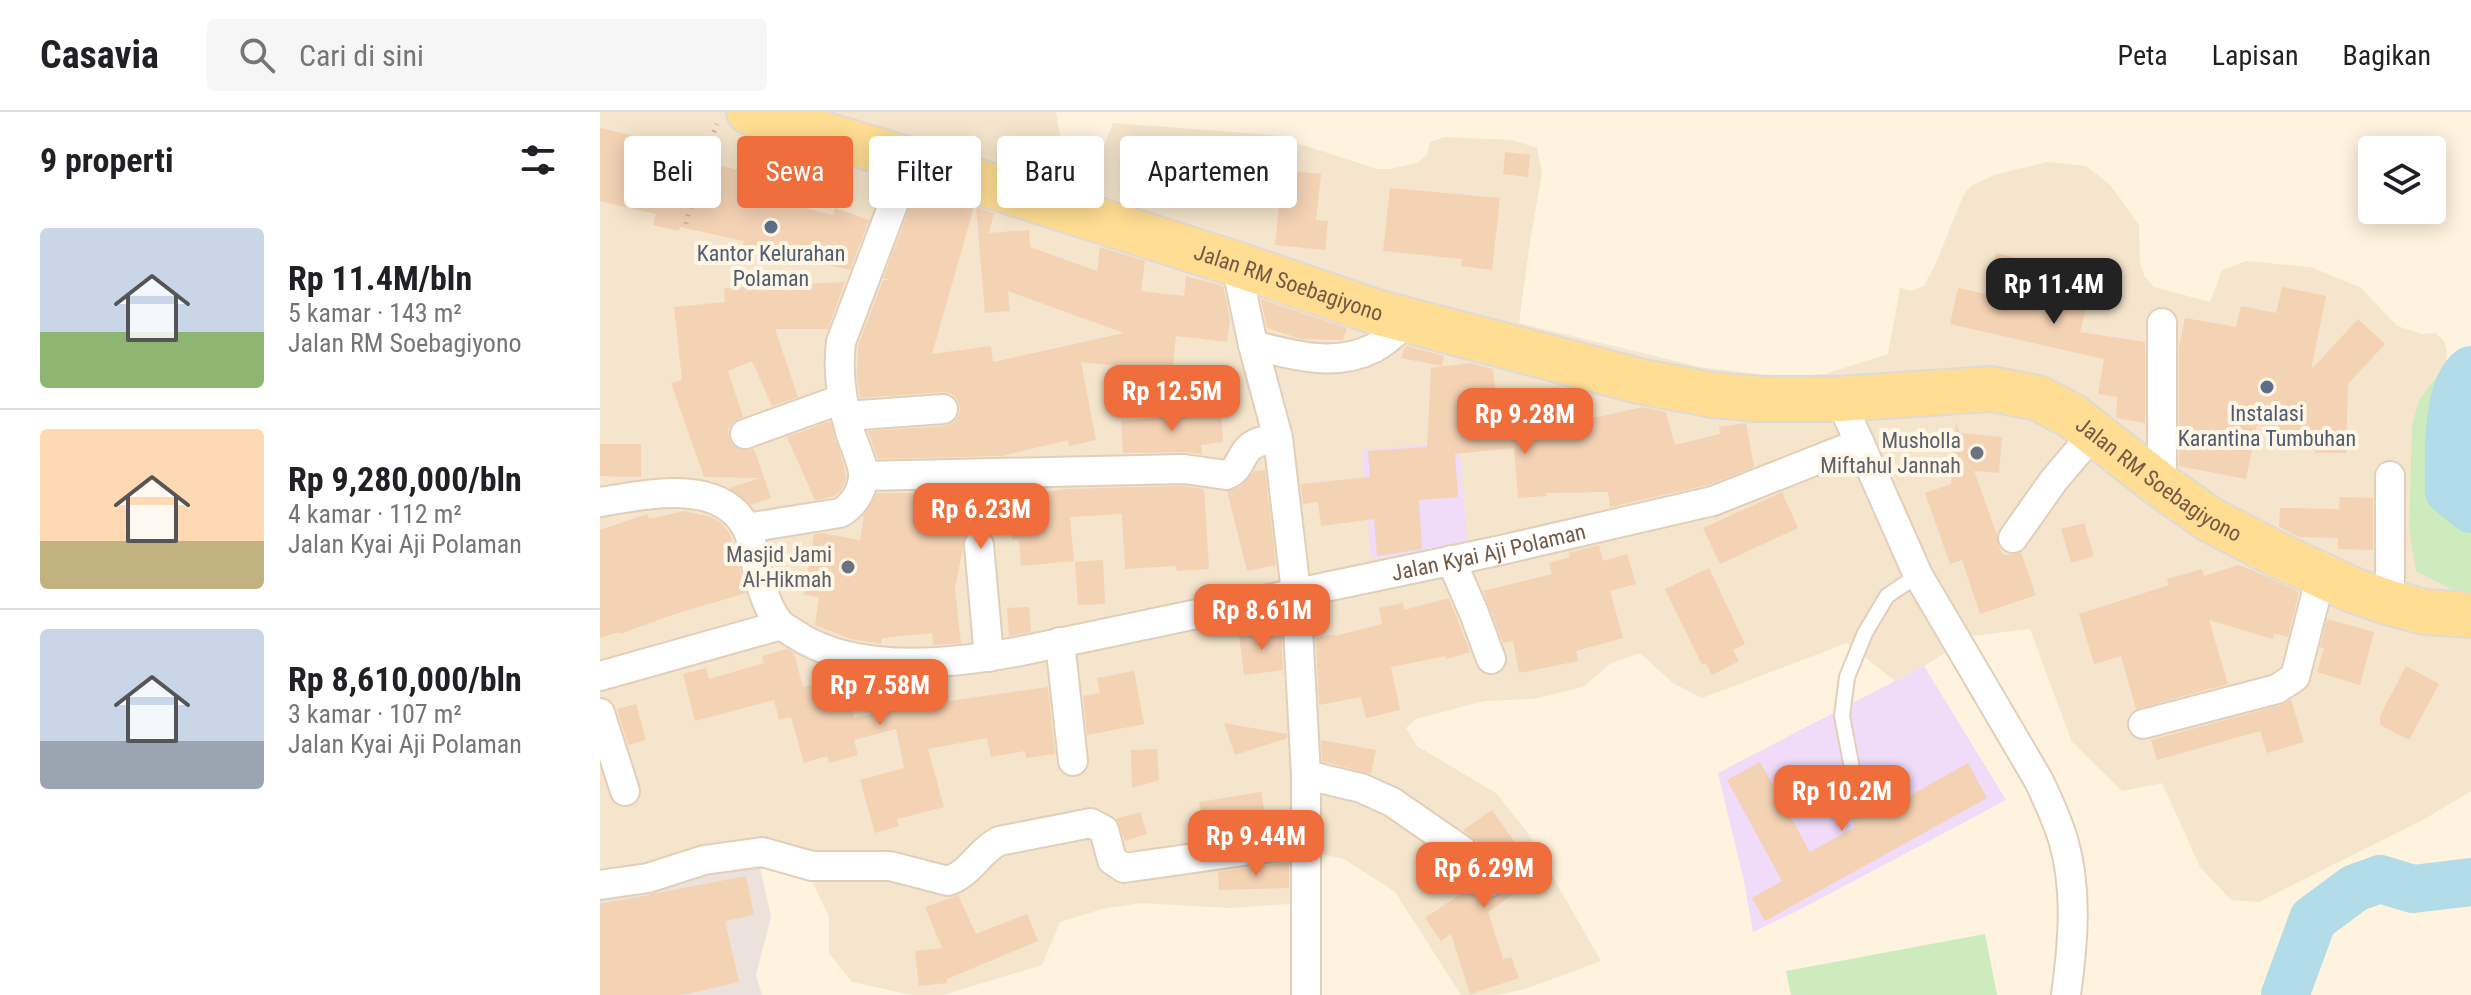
<!DOCTYPE html>
<html lang="id">
<meta charset="utf-8">
<style>
body{margin:0;font-family:"Roboto Condensed",sans-serif;background:#f6f6f6;color:#202124;height:100vh;display:flex;flex-direction:column;font-size:30px;white-space:nowrap}
*{box-sizing:border-box;margin:0}
p{font-size:26px;color:#757577}
.icon{flex:none;width:44px;height:44px;fill:none;stroke:currentColor;stroke-width:2;stroke-linecap:round;stroke-linejoin:round}
.map{position:relative;flex:1;overflow:hidden}
.side{display:flex;flex-direction:column;background:#fff;width:600px}
.side>*{flex:none}
.banner{position:absolute;left:24px;top:24px;width:760px;height:72px;display:flex;gap:16px}
.fabs{position:absolute;left:1758px;top:24px;display:grid;gap:16px}
.fabs a{display:grid;place-items:center;width:88px;height:88px;border-radius:8px;background:#fff;box-shadow:0 4px 20px #0003;font-size:40px}
.price{position:absolute;translate:-50% -68px;padding:0 18px;border-radius:16px;background:#ef6e3b;color:#fff;font-size:26px;line-height:52px;filter:drop-shadow(0 2px 4px #0008)}
.price::after{content:'';position:absolute;left:50%;top:48px;width:24px;height:18px;margin-left:-12px;background:inherit;clip-path:polygon(0 0,100% 0,50% 100%)}
.price.on{background:#222;color:#fff}
ul{padding:0;list-style:none}
li{display:flex;align-items:center;gap:24px;height:200px;padding:0 40px}
li+li{border-top:2px solid #e0e0e0}
li span{display:grid;place-items:center;flex:none;width:224px;height:160px;border-radius:8px;color:#555}
li>.icon{margin-inline-start:auto}
span .icon{width:96px;height:96px;fill:#fffc;stroke-width:1}
li b{font-size:34px}
h2{display:flex;justify-content:space-between;align-items:center;height:96px;padding:0 40px;font-size:34px}
.chip{padding:0 28px;border-radius:8px;background:#fff;box-shadow:0 4px 20px #0003;font-size:28px;line-height:72px}
.chip.on{background:#ef6e3b;color:#fff}
header{display:flex;align-items:center;gap:48px;box-sizing:border-box;height:112px;padding:0 40px;background:#fff;border-bottom:2px solid #e0e0e0}
header strong{font-size:38px}
nav{display:flex;gap:44px;margin-inline-start:auto;font-size:28px}
.search{width:560px;height:72px;background:#f6f6f6;display:flex;align-items:center;gap:20px;box-sizing:border-box;padding:0 28px;border-radius:8px;color:#757577;font-size:30px}
main{display:flex;flex:1;min-height:0}
.map>svg:first-child{display:block}
.residential{fill:#f5e5cc}
.industrial{fill:#ebe3db}
.education{fill:#f0dbf9}
.green{fill:#cdebbc}
.lines{fill:none;stroke-linecap:round;stroke-linejoin:round}
.river{stroke:#b2dce7;stroke-width:48}
.building{fill:#f4d2b4}
.service-casing{stroke:#e2cfba;stroke-width:18}
.minor-casing{stroke:#e2cfba;stroke-width:32}
.primary-casing{stroke:#e0dad6;stroke-width:48}
.path{stroke:#d9b598;stroke-width:5;stroke-dasharray:2 6;stroke-linecap:butt}
.service{stroke:#fff;stroke-width:14}
.minor{stroke:#fff;stroke-width:28}
.primary{stroke:#ffdd93;stroke-width:44}
.service-dot{fill:#5c6f8a;stroke:#fff6e5;stroke-width:3}
.worship-dot{fill:#6b7280;stroke:#fff6e5;stroke-width:3}
.labels{text-anchor:middle;dominant-baseline:central;stroke-width:8;stroke-linejoin:round;paint-order:stroke}
.service-label{font-size:22px;fill:#4e5e75;stroke:#fff6e5}
.street-label{font-size:22px;fill:#745945;stroke:#fff6e5}
.worship-label{font-size:22px;fill:#5b616d;stroke:#fff6e5;text-anchor:end}
</style>
<header>
<strong>Casavia</strong>
<div class="search"><svg class="icon" aria-label="search" viewBox="0 0 24 24"><circle cx="10" cy="10" r="6"/><path d="M15 15l6 6"/></svg>Cari di sini</div>
<nav><a>Peta</a><a>Lapisan</a><a>Bagikan</a></nav>
</header>
<main>
<section class="side">
<h2>9 properti<svg class="icon" aria-label="filters" viewBox="0 0 24 24"><path d="M4 7h16M4 17h16"/><circle cx="9" cy="7" r="2"/><circle cx="15" cy="17" r="2"/></svg></h2>
<ul>
<li><span style="background:linear-gradient(#c9d6e8 65%,#8fb573 0)"><svg class="icon" aria-label="home" viewBox="0 0 24 24"><path d="M3 11l9-7 9 7M6 9v11h12V9"/></svg></span><div><b>Rp 11.4M/bln</b><p>5 kamar · 143 m²</p><p>Jalan RM Soebagiyono</p></div></li>
<li><span style="background:linear-gradient(#ffd9b3 70%,#c2b280 0)"><svg class="icon" aria-label="home" viewBox="0 0 24 24"><path d="M3 11l9-7 9 7M6 9v11h12V9"/></svg></span><div><b>Rp 9,280,000/bln</b><p>4 kamar · 112 m²</p><p>Jalan Kyai Aji Polaman</p></div></li>
<li><span style="background:linear-gradient(#c9d6e8 70%,#9aa5b1 0)"><svg class="icon" aria-label="home" viewBox="0 0 24 24"><path d="M3 11l9-7 9 7M6 9v11h12V9"/></svg></span><div><b>Rp 8,610,000/bln</b><p>3 kamar · 107 m²</p><p>Jalan Kyai Aji Polaman</p></div></li>
</ul>
</section>
<div class="map">
<svg width="1871" height="883" viewBox="0 0 1871 883">
<rect width="100%" height="100%" fill="#fdf3de"/>
<path class="residential" d="M0 0H456L464 46 472 56 484 61 497 60 499 47 513 11 672 23 777 57H790L817 51 827 43 830 30 844 25 912 28 937 36 942 60 930 130 919 211 1100 255 1186 265 1225 262 1288 242 1300 176 1312 179 1324 174 1336 151 1363 84 1371 74 1394 63 1447 50 1486 54 1510 73 1539 113 1540 152 1545 165 1554 175 1610 190 1622 158 1646 149 1711 155 1761 176 1797 214 1822 222 1835 221 1844 229 1847 240 1846 252 1819 288 1812 313 1809 416 1871 483V679L1823 708 1659 790 1631 788 1600 755 1562 671 1522 679 1472 630 1430 517 1372 524 1324 554 1295 569 1247 531 1102 586 1073 571 1040 541 1010 552 983 575 933 587 884 589 816 607 806 616 817 634 896 681 927 720 1001 849 925 877 897 883H861L795 780 744 747 715 741 716 790 630 796 541 791 502 797 460 810 442 853 343 883H312L252 870 229 841V805L212 769 157 742 0 763Z"/>
<path class="industrial" d="M157 742 171 805 156 863 162 883H0V763Z"/>
<path class="education" d="M859 330 868 439 771 446 762 338Z
M1324 554 1406 688 1201 797 1153 820 1144 769 1118 661Z"/>
<path class="green" d="M1846 252 1871 264V483L1866 485 1816 459 1809 416 1812 313 1819 288Z
M1385 822 1397 883H1191L1186 859Z"/>
<g class="lines">
<path class="river" d="M1871 258C1845 277 1849 349 1849 379L1871 397
M1685 883 1713 807 1755 776 1780 767 1813 777 1871 770"/>
</g>
<path class="building" d="M0 16 73 33 75 24 101 30 97 48 143 59 140 75 153 78V80L190 88 189 92 233 103 235 96 269 108 250 158 143 133 144 129 80 115 79 119 53 113 56 102 0 89Z
M564 28 666 36 664 56 721 62 716 108 728 109 725 138 675 133 679 95 610 88 609 96 557 90 558 86 528 80 533 54 561 59Z
M905 40 930 43 928 65 903 62Z
M790 76 900 86 892 158 861 154 862 147 783 139Z
M317 77 374 95 332 242 391 234 393 250 524 221 408 179 410 199 385 201 376 95 394 101 389 121 429 118 430 135 497 159 500 135 545 149 541 179 584 184 586 164 623 174 630 207 627 230 576 224 572 260 481 250 496 328 469 334 468 328 402 344 278 347 268 319 345 314 353 311 358 305 360 297 357 287 350 281 343 280 260 286 257 264 258 234 283 168H290L283 166Z
M1396 141 1456 156 1453 169 1491 178 1480 220 1545 230V311L1516 306 1517 285 1498 282 1504 247 1350 212 1358 176 1386 182Z
M245 170 228 217H175L198 285 172 294 152 249 128 259 143 305 132 312 128 318 129 327 134 334 141 338 154 337 171 386 150 393 129 376 160 366 104 365 71 271 82 268 74 195 125 190 124 176Z
M1682 175 1726 184 1711 258 1758 207 1785 232 1748 272 1746 341H1715L1716 325 1657 313 1646 367 1579 354V236L1585 206 1636 215 1641 194 1676 201Z
M661 187 747 216 743 228 701 227 667 216Z
M806 234 844 244 842 254 801 246Z
M871 251 893 257 896 282 918 279 919 284 942 281 944 291 986 286 988 307 1043 295 1066 300 1075 333 1120 322 1119 315 1146 311 1154 355 1108 373 1010 395 1008 380 946 381V384L918 386 914 336 855 342 858 385 819 388 822 437 777 444 774 407 721 414 718 390 703 392 701 372 770 365 768 339 827 335 831 256Z
M621 299 623 330 601 333 602 342 584 340 523 341 521 309Z
M230 309 244 354 246 367 242 377 235 384 215 388 187 325Z
M1356 310 1360 321 1402 325 1399 361 1374 359 1397 423 1398 434 1404 443 1421 441 1436 483 1380 502 1362 448 1350 452 1325 381 1351 372Z
M0 332H41V365L0 364Z
M665 358 676 453 647 459 627 379 641 374 654 359Z
M583 374 604 377 609 457 577 459 576 454 525 457 522 402 470 405 474 449 421 454 419 427 412 428V419H388L378 416 366 419 355 477 361 531 333 533 332 521 282 526 281 532 251 527 215 513 219 485 204 483 214 422 222 421 260 428 264 403 277 381 397 382V389L465 377Z
M1182 380 1198 416 1120 452 1103 416Z
M1740 385 1773 386V438L1738 437V426L1699 425 1679 415 1680 396 1739 397Z
M84 399 111 405 122 412 130 422 146 481 75 502 20 522 19 520 0 526V418L47 402 49 407Z
M1484 411 1494 444 1471 451 1461 417Z
M999 433 1003 449 1027 442 1036 472 1010 479 1023 526 976 539 978 549 919 561 913 529 903 531 883 479 952 462 949 451 970 445 968 441Z
M503 448 505 492 478 493 475 450Z
M1638 453 1652 458 1699 480 1688 525 1674 521 1673 527 1609 508 1628 572 1536 597 1521 544 1494 552 1479 502 1569 473 1567 467 1602 457 1604 464Z
M1109 456 1145 532 1133 538 1139 549 1112 563 1106 551 1102 553 1065 477Z
M849 486 870 540 847 547 846 544 791 555 800 598 766 606 761 585 719 593 716 526 735 522V524L782 512 779 496 803 491 804 498Z
M429 495 431 520 409 524 407 496Z
M1727 507 1774 520 1760 573 1717 560 1724 536 1720 535Z
M681 517 683 558 644 563 639 523Z
M187 537 194 541 203 575 243 564 254 606 325 590 322 579 345 573 349 589 448 575 455 642 426 646 425 639 391 645 387 626 328 637 344 695 297 707 299 714 275 721 260 668 304 656 296 617 254 628 258 643 229 651 227 644 204 651 191 605 179 608 174 588 95 609 83 562 106 556 109 567 164 551 162 544Z
M1806 554 1839 572 1809 628 1780 613V604Z
M534 559 544 612 487 623 483 584 500 581 497 566Z
M1691 588 1704 630 1667 641 1660 619 1557 648 1551 628 1681 593Z
M36 592 46 628 28 633 17 597Z
M624 611 687 622V626L635 643Z
M721 628 776 638 771 662 722 649Z
M557 637 559 668 532 676 531 638Z
M1160 650 1210 740 1255 715 1252 707 1273 695 1277 702 1368 651 1387 686 1165 809 1152 786 1182 769 1127 668Z
M661 680 668 718 617 726V721L605 723 599 690Z
M892 698 939 764 888 800 903 847 911 845 919 866 870 882 851 822 841 829 825 806 871 775 882 786 891 788 899 785 904 778 906 769 902 760 876 728 863 718Z
M540 700 547 722 525 729 516 707Z
M689 750V776L619 778 618 760Z
M146 764 154 803 125 809 139 870 82 883H0V792Z
M358 783 376 822 427 802 438 829 347 867V871L319 874 315 839 342 836 325 795Z"/>
<g class="lines">
<g class="service-casing">
<path id="service" d="M1252 656 1242 604 1247 565 1265 521 1287 484 1318 463"/>
</g>
<g class="minor-casing">
<g id="minor">
<path d="M636 152 653 233 678 326 696 480 706 663V883"/>
<path d="M1562 211V374"/>
<path d="M653 233C692 243 735 256 774 236 787 229 798 218 808 209"/>
<path d="M1240 287 1318 463 1439 669C1448 688 1457 708 1463 727 1478 778 1473 831 1466 883"/>
<path d="M246 304 343 297"/>
<path d="M145 322 242 287"/>
<path d="M263 364 584 357 626 363C639 358 639 348 647 338 654 329 668 328 678 326"/>
<path d="M1790 364V491"/>
<path id="s1" d="M0 390C44 383 119 365 146 415 151 423 152 435 154 444 159 466 165 495 180 512 184 516 191 519 195 522 256 563 353 552 421 539L897 439 1113 389 1260 331"/>
<path d="M147 416 240 401C253 394 262 380 263 365 264 353 255 335 251 323 242 292 237 262 241 230L310 48"/>
<path d="M1413 426 1454 368 1493 322"/>
<path d="M379 433 389 545"/>
<path d="M851 448 874 501 891 547"/>
<path d="M460 530 473 649"/>
<path d="M0 564 181 513"/>
<path d="M0 601 25 679"/>
<path d="M1543 612 1677 577 1695 565 1721 464"/>
<path d="M706 663 761 676 792 690 863 739 889 771"/>
<path d="M0 773 48 766 104 748 162 740 212 754H290L348 769C370 762 379 739 399 729L491 711 504 718 512 748 524 756 707 730"/>
</g>
</g>
<g class="primary-casing">
<g id="primary">
<path id="s2" d="M149 0 310 48 636 152 776 200 1039 269 1112 283 1158 287H1240L1391 277 1438 286 1472 304 1562 374 1609 407 1676 442 1753 478 1790 491 1825 500 1871 503"/>
</g>
</g>
<path class="path" d="M86 112 101 52 117 12"/>
<use href="#service" class="service"/>
<use href="#minor" class="minor"/>
<use href="#primary" class="primary"/>
</g>
<g class="service-dot">
<circle cx="171" cy="115" r="8"/>
<circle cx="1667" cy="275" r="8"/>
</g>
<g class="worship-dot">
<circle cx="1377" cy="341" r="8"/>
<circle cx="248" cy="455" r="8"/>
</g>
<g class="labels">
<g class="service-label">
<text x="171" y="141">Kantor Kelurahan<tspan x="171" dy="25">Polaman</tspan></text>
<text x="1667" y="301">Instalasi<tspan x="1667" dy="25">Karantina Tumbuhan</tspan></text>
</g>
<g class="street-label">
<text stroke="none"><textPath href="#s2" startOffset="566">Jalan RM Soebagiyono</textPath></text>
<text stroke="none"><textPath href="#s2" startOffset="1478">Jalan RM Soebagiyono</textPath></text>
<text stroke="none"><textPath href="#s1" startOffset="990">Jalan Kyai Aji Polaman</textPath></text>
</g>
<g class="worship-label">
<text x="1361" y="328">Musholla<tspan x="1361" dy="25">Miftahul Jannah</tspan></text>
<text x="232" y="442">Masjid Jami<tspan x="232" dy="25">Al-Hikmah</tspan></text>
</g>
</g>
</svg>
<div class="fabs">
<a><svg class="icon" aria-label="layers" viewBox="0 0 24 24"><path d="M12 4l9 5-9 5-9-5zM3 14l9 5 9-5"/></svg></a>
</div>
<b class="price on" style="left:1454px;top:214px">Rp 11.4M</b>
<b class="price" style="left:572px;top:321px">Rp 12.5M</b>
<b class="price" style="left:925px;top:344px">Rp 9.28M</b>
<b class="price" style="left:381px;top:439px">Rp 6.23M</b>
<b class="price" style="left:662px;top:540px">Rp 8.61M</b>
<b class="price" style="left:280px;top:615px">Rp 7.58M</b>
<b class="price" style="left:1242px;top:721px">Rp 10.2M</b>
<b class="price" style="left:656px;top:766px">Rp 9.44M</b>
<b class="price" style="left:884px;top:798px">Rp 6.29M</b>
<div class="banner">
<a class="chip">Beli</a>
<a class="chip on">Sewa</a>
<a class="chip">Filter</a>
<a class="chip">Baru</a>
<a class="chip">Apartemen</a>
</div>
</div>
</main>
